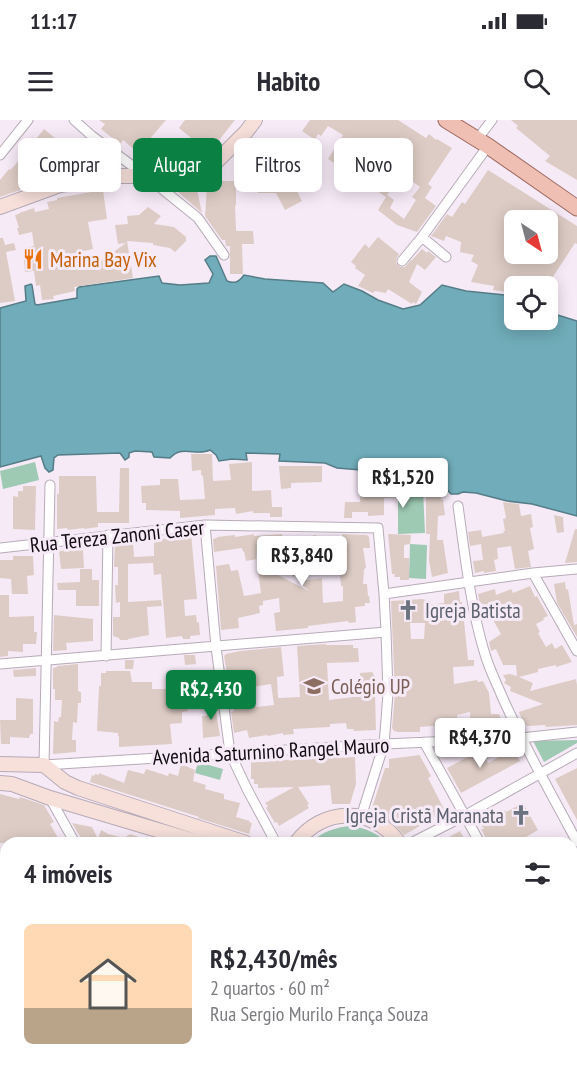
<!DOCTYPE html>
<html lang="pt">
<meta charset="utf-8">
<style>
body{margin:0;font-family:"PT Sans Narrow",sans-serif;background:#f2f2f3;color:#2b2b33;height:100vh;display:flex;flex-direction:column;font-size:22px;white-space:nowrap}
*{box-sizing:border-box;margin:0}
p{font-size:20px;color:#7c7c81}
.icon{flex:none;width:33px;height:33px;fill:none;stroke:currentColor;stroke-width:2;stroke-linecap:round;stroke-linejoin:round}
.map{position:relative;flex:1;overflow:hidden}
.side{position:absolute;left:0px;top:717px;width:578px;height:236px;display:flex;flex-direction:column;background:#fff;border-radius:18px 18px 0 0;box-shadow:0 3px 15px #0003}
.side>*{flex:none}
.guide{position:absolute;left:18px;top:18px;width:542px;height:54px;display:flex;gap:12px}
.needle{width:39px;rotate:144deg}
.fabs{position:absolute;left:504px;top:90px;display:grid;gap:12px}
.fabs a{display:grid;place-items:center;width:54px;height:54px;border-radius:9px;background:#fff;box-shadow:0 3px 15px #0003;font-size:30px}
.price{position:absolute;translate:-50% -51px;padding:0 14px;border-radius:6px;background:#fff;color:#222;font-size:20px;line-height:39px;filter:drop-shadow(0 2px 3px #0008)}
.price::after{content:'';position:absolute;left:50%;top:36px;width:18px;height:14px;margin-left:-9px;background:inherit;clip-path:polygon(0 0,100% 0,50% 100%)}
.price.selected{background:#0b8043;color:#fff}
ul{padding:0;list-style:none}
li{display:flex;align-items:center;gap:18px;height:150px;padding:0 24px}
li+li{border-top:2px solid #e1e1e2}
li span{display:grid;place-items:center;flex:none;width:168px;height:120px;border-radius:9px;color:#555}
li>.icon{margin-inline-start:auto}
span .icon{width:72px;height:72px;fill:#fffc;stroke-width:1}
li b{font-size:26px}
h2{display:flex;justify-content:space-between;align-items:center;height:72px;padding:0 24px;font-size:26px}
.pill{padding:0 21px;border-radius:9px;background:#fff;box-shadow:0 3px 15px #0003;font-size:21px;line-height:54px}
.pill.selected{background:#0b8043;color:#fff}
.status{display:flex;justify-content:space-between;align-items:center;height:42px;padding:0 30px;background:#fff;direction:ltr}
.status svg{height:16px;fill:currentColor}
header{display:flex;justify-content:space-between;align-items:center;height:78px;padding:0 24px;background:#fff;font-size:27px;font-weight:700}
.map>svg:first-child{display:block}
.green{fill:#9ecab3}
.water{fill:#70acb9;stroke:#547d87;stroke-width:1.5}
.building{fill:#ddccc5;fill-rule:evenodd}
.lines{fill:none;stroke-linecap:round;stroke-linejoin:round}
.street-casing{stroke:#b6abb7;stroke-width:11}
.secondary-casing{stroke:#b6abb7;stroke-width:16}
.primary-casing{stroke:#9a665b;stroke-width:17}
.street{stroke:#fff;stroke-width:9}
.secondary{stroke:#f7dfda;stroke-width:14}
.primary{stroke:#efbfb4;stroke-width:15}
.labels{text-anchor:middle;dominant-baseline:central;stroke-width:6;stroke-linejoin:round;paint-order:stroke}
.food-label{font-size:21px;fill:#c56008;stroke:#f7eaf7;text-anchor:start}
.street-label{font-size:21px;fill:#120e12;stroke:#f7eaf7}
.worship-label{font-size:21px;fill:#5b616d;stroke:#f7eaf7;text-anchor:start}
.education-label{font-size:21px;fill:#785e54;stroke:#f7eaf7;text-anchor:start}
</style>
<div class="status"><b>11:17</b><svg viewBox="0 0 49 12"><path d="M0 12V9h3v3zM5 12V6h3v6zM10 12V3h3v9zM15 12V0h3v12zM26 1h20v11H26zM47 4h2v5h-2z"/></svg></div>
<header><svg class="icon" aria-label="menu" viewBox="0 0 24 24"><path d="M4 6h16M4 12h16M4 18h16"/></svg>Habito<svg class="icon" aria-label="search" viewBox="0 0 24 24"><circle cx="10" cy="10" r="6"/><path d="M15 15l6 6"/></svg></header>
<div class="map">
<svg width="577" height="952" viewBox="0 0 577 952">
<rect width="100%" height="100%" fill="#f7eaf7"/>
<path class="green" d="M35 342 39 360 3 369 0 351Z
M423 370 425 413 398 414V371Z
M410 424 427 425 426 459 409 458Z
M577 620V623L544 642 533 621Z
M198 642 223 649 220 660 195 653Z
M351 706C365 708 377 713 388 723H310C322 712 335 707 351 706Z
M413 946 450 947 453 952H413L410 948Z
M452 947H489L492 952H455Z"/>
<path class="water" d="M210 136H216L227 161C235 164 239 162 244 155L265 159 323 163 333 172 344 164 362 171 378 180 403 189 420 185 442 165 466 171 514 176V200H548V192L577 201V396L532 384 507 381 476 373 463 372 458 374H451L442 364 434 366 418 357 400 351 381 348 361 350 337 348 325 343 279 341 280 334 246 333 247 340 232 339 219 341 216 335 210 330C196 337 183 324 170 338L154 337 152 332 135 331 129 333V337L125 340 120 333 58 335 54 338 53 350 49 352 45 348 41 336 0 347V188L26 181 25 166 31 164 32 165 35 184 37 185 77 178V169L79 167 159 156 162 163 180 165 209 163 213 154 205 140Z"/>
<path class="building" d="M99 0H166L147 22 146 21 137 32 123 20 120 24 101 9 105 4Z
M185 0H235L212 29 210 28 205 34 202 31 193 42 186 43V41L177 43 195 21 179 8Z
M310 0H398L426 18 429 14 436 20 437 19 452 28 428 64 432 67 425 78 436 86 417 112 397 105 378 90 386 77 328 39 343 15 328 6 321 16 318 14 315 20 302 11ZM402 54 420 67 412 77 416 80 404 99 390 88 394 80 387 75Z
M511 0H577V60L545 41 550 36 516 8 518 6Z
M44 9 61 23 64 20 82 35 84 33 98 45 92 51H89L84 47 78 53 68 55 64 51 60 56 52 58 47 55 42 62 26 68 23 66 20 70 0 77V60L9 49 10 50 15 45Z
M287 38 297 43 300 41 310 39 293 63 302 81 285 90 276 73H258L256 58 258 59V52L276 53Z
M488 50 577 106V124L575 123 547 166H514V173L493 170 494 166 471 162 478 145 471 141 474 135 460 132 461 122 446 116 444 121 431 116 447 94 452 97 462 82 465 84ZM514 100H548V134H514Z
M191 61H195L202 93 177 71H191Z
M219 61H236V86L235 85 236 111H253L254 124H242L243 154H230V126H226L225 120H222L205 96 207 67H219Z
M103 70 107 99 88 102 93 129 75 133 77 147 95 144V145L126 123 118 124 115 105 128 104 127 96 139 95 148 87 161 96 154 104 174 107 186 117V121L175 132 170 128 153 125V123L127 121 133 158 74 167 75 171 53 176 54 179 42 180 40 165 36 166 34 151 25 152 23 129 34 126 32 112 19 115 17 108H19L15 95 19 94V93L34 88 35 92 49 89 47 82 57 80V78Z
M378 117 399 134 396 139V143L400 147H405L411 140 413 141 412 140 422 129 427 133 428 131 436 137 425 150 417 144 409 162 422 172 416 184 413 182 412 184 388 169 386 173 375 171 373 173 358 166 365 155 355 148 356 146 351 142 365 124 369 128Z
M0 118H3L5 125 14 123 16 130 6 132 15 181 0 183Z
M191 334H212L213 361 231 360 229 344 252 342V371L271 370 272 387H282V397H270V393H253V391L236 394 235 388 215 389V395L180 398V391L146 390V383H142L141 366 160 365V359H178L180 380 205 379 203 356 201 355V350L192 351Z
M279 346H322V362L291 363V368L281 369Z
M120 348H129V403H98V407L84 409V408L68 410 67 408 57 409V374H59V356H96L97 392H119Z
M362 352 396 353 433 368 440 369 441 380 443 379 445 395 438 396 437 420H443L448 453 432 457 429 441 430 414H426V368L397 369V377L384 378V395L368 396V392H352V398H344L345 382H360V377H363Z
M23 366H36L35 410 13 409V376L18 377V371H23Z
M503 382 519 384 521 396 531 394 533 407 530 408 534 429 528 431 531 447 515 449 511 426 497 428 498 439 494 440 496 451 484 453V451L475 453 473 441 483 440 481 424 470 426 468 412 481 410 482 417 504 413 503 411H505L503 399 506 398Z
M554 395 563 397 564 412 557 413Z
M575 409H577V442L565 443Z
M191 413 197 479 184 480 185 496 196 495 197 503 199 502 200 515 190 516V519H183L182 516 166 518 161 454 154 455 153 443 128 444V482L161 480 162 486 147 487 149 515 128 519V520H120L119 518 113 516V497H120V482L116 483 115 465H118V447H114L115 422 139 419V423H133L134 437 154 436V421H160V419L177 418V415Z
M254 414V416L282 414 283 431 276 439 272 435 256 436 257 439 246 441 244 431 243 432 242 428 214 432 213 419 217 418V417L235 415V417Z
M342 414 367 415 369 417 370 428H363L366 447 364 450 363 464H367L368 476H369L370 483H365V486L355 487 356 502 349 503 348 501 308 506V508L276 511 274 493 280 492 279 478 263 481V485L259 486 260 493 238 498 239 508 221 510 216 446 229 444 231 451 238 450 244 476 261 473 258 451 267 455 270 451 309 471 298 461 322 458 323 483 343 481V466H341L340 454 323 455 322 444H301V449L294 457 287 450 286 436 304 435 306 428 308 427V417L311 416 316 415V417L326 418 342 417Z
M388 414 411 415 410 424 404 425V438H409V460H400V457H394L395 454H392Z
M83 429 84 448 61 449 59 431Z
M13 436H33L34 455 27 456 28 474H12L11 459 0 458V440H13Z
M80 449H92V460H99V486H76V470H58L57 463 80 462Z
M565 462 566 470 568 469 574 505 577 504V517L557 483 554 464Z
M530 466 535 477 537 476 548 496 543 498 544 500 536 504 540 512 538 513 546 527 552 523 555 529 562 525 572 542 556 547V545L538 549V552L519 557 533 563 530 571 576 559 577 565V605L546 607 545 605 528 606 524 604 519 592 543 584 510 571 511 567 504 563 506 560 503 555 510 554 517 556 516 545H503L496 529 491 531 489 522 501 514 484 484 480 485 478 474 495 469 496 475 511 469 513 473Z
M459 471 460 482H462L468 540H474V546L453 547 454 564 477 560 478 562 483 561 489 573 491 594H499L504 605 471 608 470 592 457 595 458 605 452 609H445V605L420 607V612H398L394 611 392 608 395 573 391 481 422 479 426 480V485L444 483V474ZM410 503H425L424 519H411Z
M0 475H9V497L34 496V512H37L36 524H23V532L8 531V536L0 537Z
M54 495 93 499V521L66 523 67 530 53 531Z
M326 524V525H353V528H358L359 542 327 543 329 580 362 576 360 553 372 552 374 555 376 574 375 575 376 610 353 611 354 609H347L346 603 330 604V607L293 609 294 614 283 615V613L268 616 267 615 249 618 247 610 234 613 231 592 234 591V576L242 575 239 562 229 564 224 536 226 534 240 531 281 527 284 556 277 557 278 578 300 577 297 526ZM271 564 274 585 256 587 253 567Z
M184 535H195L196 544 185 545Z
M125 540H134L133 549H125Z
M78 544V571L81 572V583H78L77 603 73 602 72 620H76V632L53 634 54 601 58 602 59 597H61L62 580H55V569H53V548L57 547V546Z
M36 548V556L14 557 13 550Z
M106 551H130L132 562H152V569H167L168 581H179L186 575 188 591 182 592V603L170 604 172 624 119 627V616H118V613L97 611 99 566H101V553H106Z
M192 561V563L199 562 200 569 183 571V562Z
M16 578 33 579V614H30L29 618 10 617V624H1L0 600H16Z
M214 579 220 616 203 618 202 596H207L206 580Z
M513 629 520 641 461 673 447 648 481 630 488 643Z
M419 635 420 636 431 656 428 658 445 691 419 705 420 706 404 715 393 704 380 695 371 691 385 648H389V639Z
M355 637 356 664 350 684H332L330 665 298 667 309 684 307 685 309 688 279 706 277 702 275 703 266 688 268 686 265 683 294 667 258 668V664H254V659H251V641Z
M181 644 195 650 193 661 206 665 205 669 224 674V679L240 683 236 697 250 701 249 702 252 703 249 714 198 698 199 697 90 662 92 655 94 656 95 654 99 655V653L124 663 128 650 144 654 146 649 168 656 169 653 178 656Z
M577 648V700L555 659Z
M0 674 19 679 20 677 44 685 54 702 50 704 61 723H0Z
M523 683 538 710 521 720 522 723H489L481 709H484L480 703 505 690 506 692Z
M72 703 92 707 98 719 101 710 108 714 124 718 130 714 154 722V723H84Z
M460 711 467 723H438Z"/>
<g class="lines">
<g class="street-casing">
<path id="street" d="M74 0 92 16 146 56 198 98 224 135
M482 13 492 0
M0 35 28 0
M422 117 446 137
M402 141 422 117 488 26
M50 365 44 645 384 624 521 618 577 612
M458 386C465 435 470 484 484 531 488 546 495 560 501 574 523 625 551 673 577 722
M205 405 216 527 230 633 247 669 276 723
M0 428 205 405 378 408 384 474 386 512 388 573 386 600 384 624 361 697
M533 453 577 531
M384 474 533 453 577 449
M106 536 108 415
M0 544 386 512
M424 622 480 723
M50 678 75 723
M411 723 464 696 577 633
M0 773 6 784
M572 822 577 824
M572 834 577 836
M572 888 577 898
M95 946 98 952
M194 946 197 952
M113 952 123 946
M296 952 297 946"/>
</g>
<g class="secondary-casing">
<path id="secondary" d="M0 87 60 65 118 56H146L192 52 215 43 246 12 255 0
M0 644 44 645
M44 645 65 662 78 668 246 723
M0 663 12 664 50 678 201 723
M296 723C322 687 373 686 399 723
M0 945 6 941"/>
</g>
<g class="primary-casing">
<path id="primary" d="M446 0 488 26 577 88"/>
</g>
<use href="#street" class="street"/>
<use href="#secondary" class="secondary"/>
<use href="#primary" class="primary"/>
</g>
<defs>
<g id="restaurant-bare" transform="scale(1.62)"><path d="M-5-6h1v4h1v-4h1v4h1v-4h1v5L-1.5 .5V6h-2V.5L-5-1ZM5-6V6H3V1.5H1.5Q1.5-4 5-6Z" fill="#e8710a" stroke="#f7eaf7" stroke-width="2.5" paint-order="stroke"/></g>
<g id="church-bare" transform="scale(1.62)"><path d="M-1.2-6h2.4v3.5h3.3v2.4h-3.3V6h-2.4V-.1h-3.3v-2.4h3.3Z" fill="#6b7280" stroke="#f7eaf7" stroke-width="2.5" paint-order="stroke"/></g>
<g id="school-bare" transform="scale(1.62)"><path d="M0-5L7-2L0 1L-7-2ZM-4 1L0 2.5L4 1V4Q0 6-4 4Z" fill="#8d6e63" stroke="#f7eaf7" stroke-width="2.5" paint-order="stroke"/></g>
</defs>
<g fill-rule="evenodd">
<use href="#restaurant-bare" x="33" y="139"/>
<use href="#church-bare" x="408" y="490"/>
<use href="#school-bare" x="314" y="566"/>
<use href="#church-bare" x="521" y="695"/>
</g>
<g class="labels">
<g class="food-label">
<text x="50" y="139">Marina Bay Vix</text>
</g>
<g class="street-label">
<text transform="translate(117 416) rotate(-6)">Rua Tereza Zanoni Caser</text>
<text transform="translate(271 631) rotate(-3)">Avenida Saturnino Rangel Mauro</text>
</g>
<g class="worship-label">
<text x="425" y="490">Igreja Batista</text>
<text x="504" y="695" text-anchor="end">Igreja Cristã Maranata</text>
</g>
<g class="education-label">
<text x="331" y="566">Colégio UP</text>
</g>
</g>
</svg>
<div class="fabs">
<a><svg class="needle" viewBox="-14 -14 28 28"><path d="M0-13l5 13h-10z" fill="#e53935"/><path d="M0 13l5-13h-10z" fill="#7c7c81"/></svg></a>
<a><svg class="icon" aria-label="locate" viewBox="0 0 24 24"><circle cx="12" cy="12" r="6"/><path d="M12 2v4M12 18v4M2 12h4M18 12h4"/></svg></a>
</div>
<b class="price" style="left:403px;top:389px">R$1,520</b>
<b class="price" style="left:302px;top:467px">R$3,840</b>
<b class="price selected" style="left:211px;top:601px">R$2,430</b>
<b class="price" style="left:480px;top:649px">R$4,370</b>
<div class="guide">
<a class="pill">Comprar</a>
<a class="pill selected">Alugar</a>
<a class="pill">Filtros</a>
<a class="pill">Novo</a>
</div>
<section class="side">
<h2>4 imóveis<svg class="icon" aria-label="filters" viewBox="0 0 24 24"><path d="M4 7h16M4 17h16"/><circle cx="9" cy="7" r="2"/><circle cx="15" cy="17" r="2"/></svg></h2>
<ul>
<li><span style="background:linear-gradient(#ffd9b3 70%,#b9a48a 0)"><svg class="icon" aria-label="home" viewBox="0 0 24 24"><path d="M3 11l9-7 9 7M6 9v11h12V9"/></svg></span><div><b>R$2,430/mês</b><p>2 quartos · 60 m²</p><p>Rua Sergio Murilo França Souza</p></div></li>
</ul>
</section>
</div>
